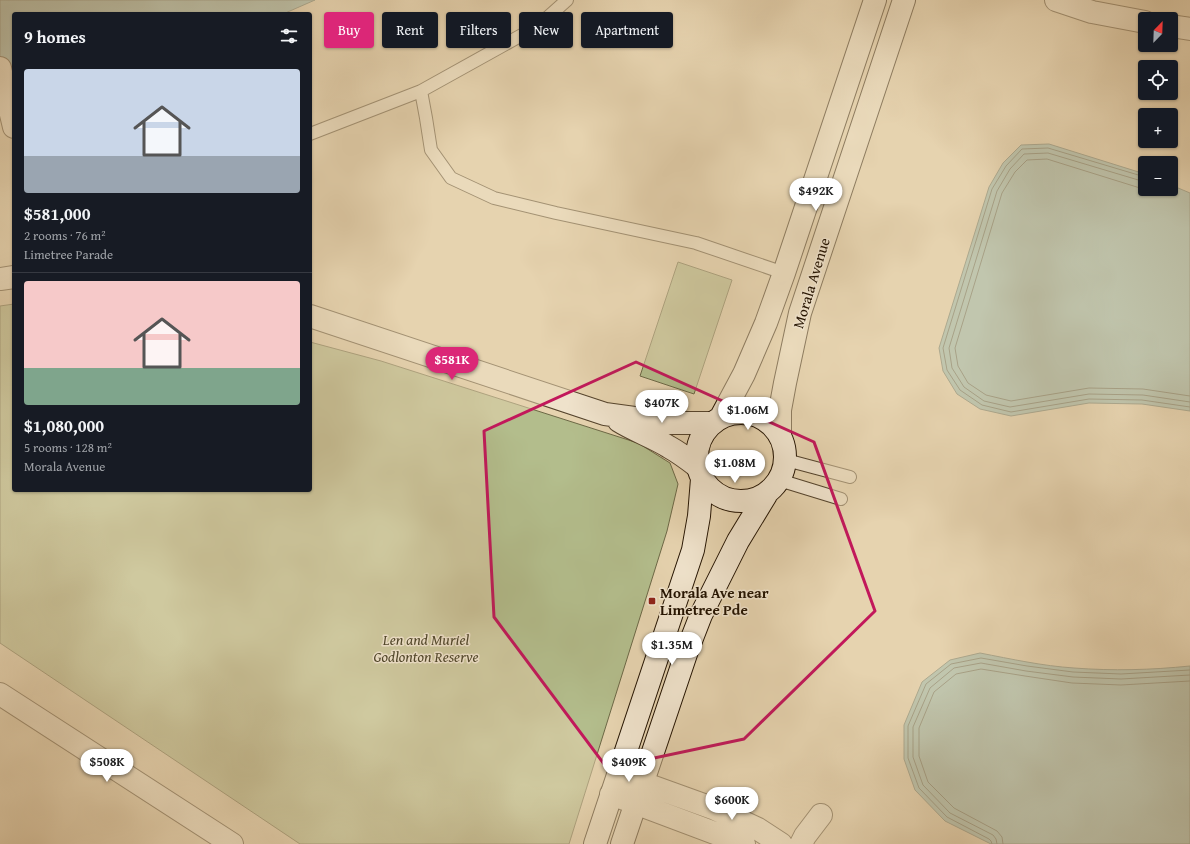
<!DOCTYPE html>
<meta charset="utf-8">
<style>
body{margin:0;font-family:"Gentium Book Plus",serif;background:#20242c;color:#f1f3f6;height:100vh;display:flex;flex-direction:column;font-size:15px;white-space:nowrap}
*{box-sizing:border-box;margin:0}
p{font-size:13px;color:#9ea1a6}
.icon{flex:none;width:22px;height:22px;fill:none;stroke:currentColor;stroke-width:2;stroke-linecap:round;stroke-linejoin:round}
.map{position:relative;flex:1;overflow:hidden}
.side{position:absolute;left:12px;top:12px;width:300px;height:480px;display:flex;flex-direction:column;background:#171b24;border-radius:4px;box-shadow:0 1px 3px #0004}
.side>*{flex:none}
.top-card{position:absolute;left:324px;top:12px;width:380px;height:36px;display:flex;gap:8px}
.needle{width:26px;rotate:23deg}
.controls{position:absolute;left:1138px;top:12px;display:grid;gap:8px}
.controls a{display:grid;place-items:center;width:40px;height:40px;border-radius:4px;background:#171b24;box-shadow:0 1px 3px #0004;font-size:20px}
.price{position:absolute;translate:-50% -34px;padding:0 9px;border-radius:14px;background:#fff;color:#222;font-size:13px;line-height:26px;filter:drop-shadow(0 1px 2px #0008)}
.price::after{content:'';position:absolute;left:50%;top:24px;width:12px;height:9px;margin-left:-6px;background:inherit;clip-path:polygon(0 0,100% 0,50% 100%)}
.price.current{background:#db2777;color:#fff}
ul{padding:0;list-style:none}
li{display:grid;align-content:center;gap:8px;height:212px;padding:0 12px}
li+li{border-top:1px solid #363941}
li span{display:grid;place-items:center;height:124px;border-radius:4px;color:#555}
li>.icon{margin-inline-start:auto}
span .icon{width:72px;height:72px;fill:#fffc;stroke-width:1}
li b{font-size:17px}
h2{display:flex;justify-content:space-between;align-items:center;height:48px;padding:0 12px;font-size:17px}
.chip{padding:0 14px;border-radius:4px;background:#171b24;box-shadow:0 1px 3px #0004;font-size:14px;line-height:36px}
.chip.current{background:#db2777;color:#fff}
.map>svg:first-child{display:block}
.green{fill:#b3bd8c;stroke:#6c6846}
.water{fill:#96b7ae;stroke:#687568}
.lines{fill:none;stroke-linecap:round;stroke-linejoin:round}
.shore{stroke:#5d6557;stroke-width:1}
.lane-casing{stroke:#54432c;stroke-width:14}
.street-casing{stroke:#54432c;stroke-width:24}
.secondary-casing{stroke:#241300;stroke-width:24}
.lane{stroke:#efe2cb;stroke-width:12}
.street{stroke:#efe2cb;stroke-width:22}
.secondary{stroke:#efe2cb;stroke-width:22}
.marked{fill:none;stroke:#c2185b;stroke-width:3;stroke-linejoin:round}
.poi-dot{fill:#8f2418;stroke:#efe2cb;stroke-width:1.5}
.labels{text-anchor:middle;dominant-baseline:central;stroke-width:3;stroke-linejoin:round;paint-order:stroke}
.street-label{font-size:15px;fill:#241300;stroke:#efe2cb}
.poi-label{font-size:15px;font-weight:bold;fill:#241300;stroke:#efe2cb;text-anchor:start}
.park-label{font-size:15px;font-style:italic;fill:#4f462a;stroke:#efe2cb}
</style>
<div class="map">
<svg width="1190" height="844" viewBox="0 0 1190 844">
<rect width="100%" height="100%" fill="#e6d3af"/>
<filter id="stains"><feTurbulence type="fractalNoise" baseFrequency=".005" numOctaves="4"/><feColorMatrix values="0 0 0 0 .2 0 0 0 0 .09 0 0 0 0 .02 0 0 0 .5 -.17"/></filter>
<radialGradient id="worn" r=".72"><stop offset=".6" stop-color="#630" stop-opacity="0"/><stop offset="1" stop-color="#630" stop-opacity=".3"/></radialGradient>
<path class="green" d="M678 262 732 280 694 394 640 376Z
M14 304V490H310V342L381 361 638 443 670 463 678 484 667 531 569 844H300L0 643V306Z"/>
<path class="water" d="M0 0H315L283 14H14V115L0 119Z
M1049 144 1145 174V189H1171V185L1190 193V411L1142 404 1089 403 1011 416 980 409 957 394 943 371 939 348 989 187 1003 163 1021 145Z
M980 653C1011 659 1043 666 1074 668 1113 671 1151 670 1190 666V844H991L945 821 915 790 904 759V725L922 682 950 660Z"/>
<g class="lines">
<path class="shore" d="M1145 177 1048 148 1022 149 1006 166 992 189 943 348 947 370 960 390 982 405 1011 412 1089 399 1142 400 1190 407
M1145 182 1048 153 1024 154 1010 169 997 191 949 348 952 368 964 387 984 401 1010 407 1089 394 1143 395 1190 402
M1145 188H1140L1047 159 1027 160 1015 172 1002 193 955 348 958 366 968 383 986 395 1011 401 1089 388 1143 389 1190 396
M992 844 991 841 989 839 947 817 919 788 908 758V726L926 684 951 664 981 658 1027 666 1073 672 1121 674 1190 670
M997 844 996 839 993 835 950 813 923 785 913 757V727L930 688 954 668 981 663 1026 671 1073 677 1121 679 1190 675
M1003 844 1002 837 997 831 954 808 928 782 919 756V728L934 692 956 674 981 669 1025 676 1072 683 1121 685 1190 681"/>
<g class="lane-casing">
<path id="lane" d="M421 91 538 26 567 0
M310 134 421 91 426 118 431 150 451 178 494 198 556 213 696 243 784 273
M786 460 850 477
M779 480 841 499"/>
</g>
<g class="street-casing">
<path id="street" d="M1056 0 1092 12 1145 22
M1171 26 1190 29
M0 68 14 127
M0 279 14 277
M310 316 605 414 671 423H712
M619 421C635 431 653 437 669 447 680 453 689 460 698 467
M0 694 232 844
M618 774 715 809 758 829 781 844
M611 794 744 844
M801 844 805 836 821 815"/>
</g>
<g class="secondary-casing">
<path id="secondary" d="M697 457a44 44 0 1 1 88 0a44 44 0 1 1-88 0Z
M721 417 744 374 766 323 784 273 875 0
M780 434V410L785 383 800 313 904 0
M595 844 693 550 699 516 702 479
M622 844 687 651 701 615 738 541 766 495"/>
</g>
<use href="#lane" class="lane"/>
<use href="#street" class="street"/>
<use href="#secondary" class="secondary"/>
</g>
<path d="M0 0H1190V844H0ZM636 362 814 442 875 611 744 739 607 768 494 617 484 431Z" fill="#e6d3af" fill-opacity=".55" fill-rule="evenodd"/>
<path class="marked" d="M636 362 814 442 875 611 744 739 607 768 494 617 484 431Z"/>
<rect class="poi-dot" x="648" y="597" width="8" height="8" rx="2"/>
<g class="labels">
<g class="street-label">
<text transform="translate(811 283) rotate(-73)">Morala Avenue</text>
</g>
<g class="poi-label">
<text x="660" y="592">Morala Ave near<tspan x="660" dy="17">Limetree Pde</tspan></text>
</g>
<g class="park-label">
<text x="426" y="639">Len and Muriel<tspan x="426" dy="17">Godlonton Reserve</tspan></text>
</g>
</g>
<rect width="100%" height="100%" filter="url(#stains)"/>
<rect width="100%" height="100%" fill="url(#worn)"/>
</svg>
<div class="controls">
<a><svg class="needle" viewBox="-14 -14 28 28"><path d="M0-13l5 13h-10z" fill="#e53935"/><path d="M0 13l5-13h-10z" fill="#9ea1a6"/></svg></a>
<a><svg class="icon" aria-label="locate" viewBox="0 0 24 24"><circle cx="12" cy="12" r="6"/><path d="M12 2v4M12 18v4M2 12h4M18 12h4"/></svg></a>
<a>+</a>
<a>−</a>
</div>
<b class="price" style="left:816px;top:212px">$492K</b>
<b class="price current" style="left:452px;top:381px">$581K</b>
<b class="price" style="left:662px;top:424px">$407K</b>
<b class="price" style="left:748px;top:431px">$1.06M</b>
<b class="price" style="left:735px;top:484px">$1.08M</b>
<b class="price" style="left:672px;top:666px">$1.35M</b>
<b class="price" style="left:107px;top:783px">$508K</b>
<b class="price" style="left:629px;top:783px">$409K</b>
<b class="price" style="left:732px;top:821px">$600K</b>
<div class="top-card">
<a class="chip current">Buy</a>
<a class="chip">Rent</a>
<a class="chip">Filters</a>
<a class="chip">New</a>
<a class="chip">Apartment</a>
</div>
<section class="side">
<h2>9 homes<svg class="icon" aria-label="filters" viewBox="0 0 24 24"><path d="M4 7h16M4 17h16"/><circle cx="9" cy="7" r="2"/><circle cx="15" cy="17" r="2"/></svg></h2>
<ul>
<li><span style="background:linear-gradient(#c9d6e8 70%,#9aa5b1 0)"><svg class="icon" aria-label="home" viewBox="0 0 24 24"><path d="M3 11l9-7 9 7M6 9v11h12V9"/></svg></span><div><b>$581,000</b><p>2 rooms · 76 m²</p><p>Limetree Parade</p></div></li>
<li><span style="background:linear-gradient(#f6c9c9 70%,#7fa58c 0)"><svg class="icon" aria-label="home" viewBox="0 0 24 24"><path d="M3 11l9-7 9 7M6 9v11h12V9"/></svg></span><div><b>$1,080,000</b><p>5 rooms · 128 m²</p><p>Morala Avenue</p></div></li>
</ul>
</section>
</div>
